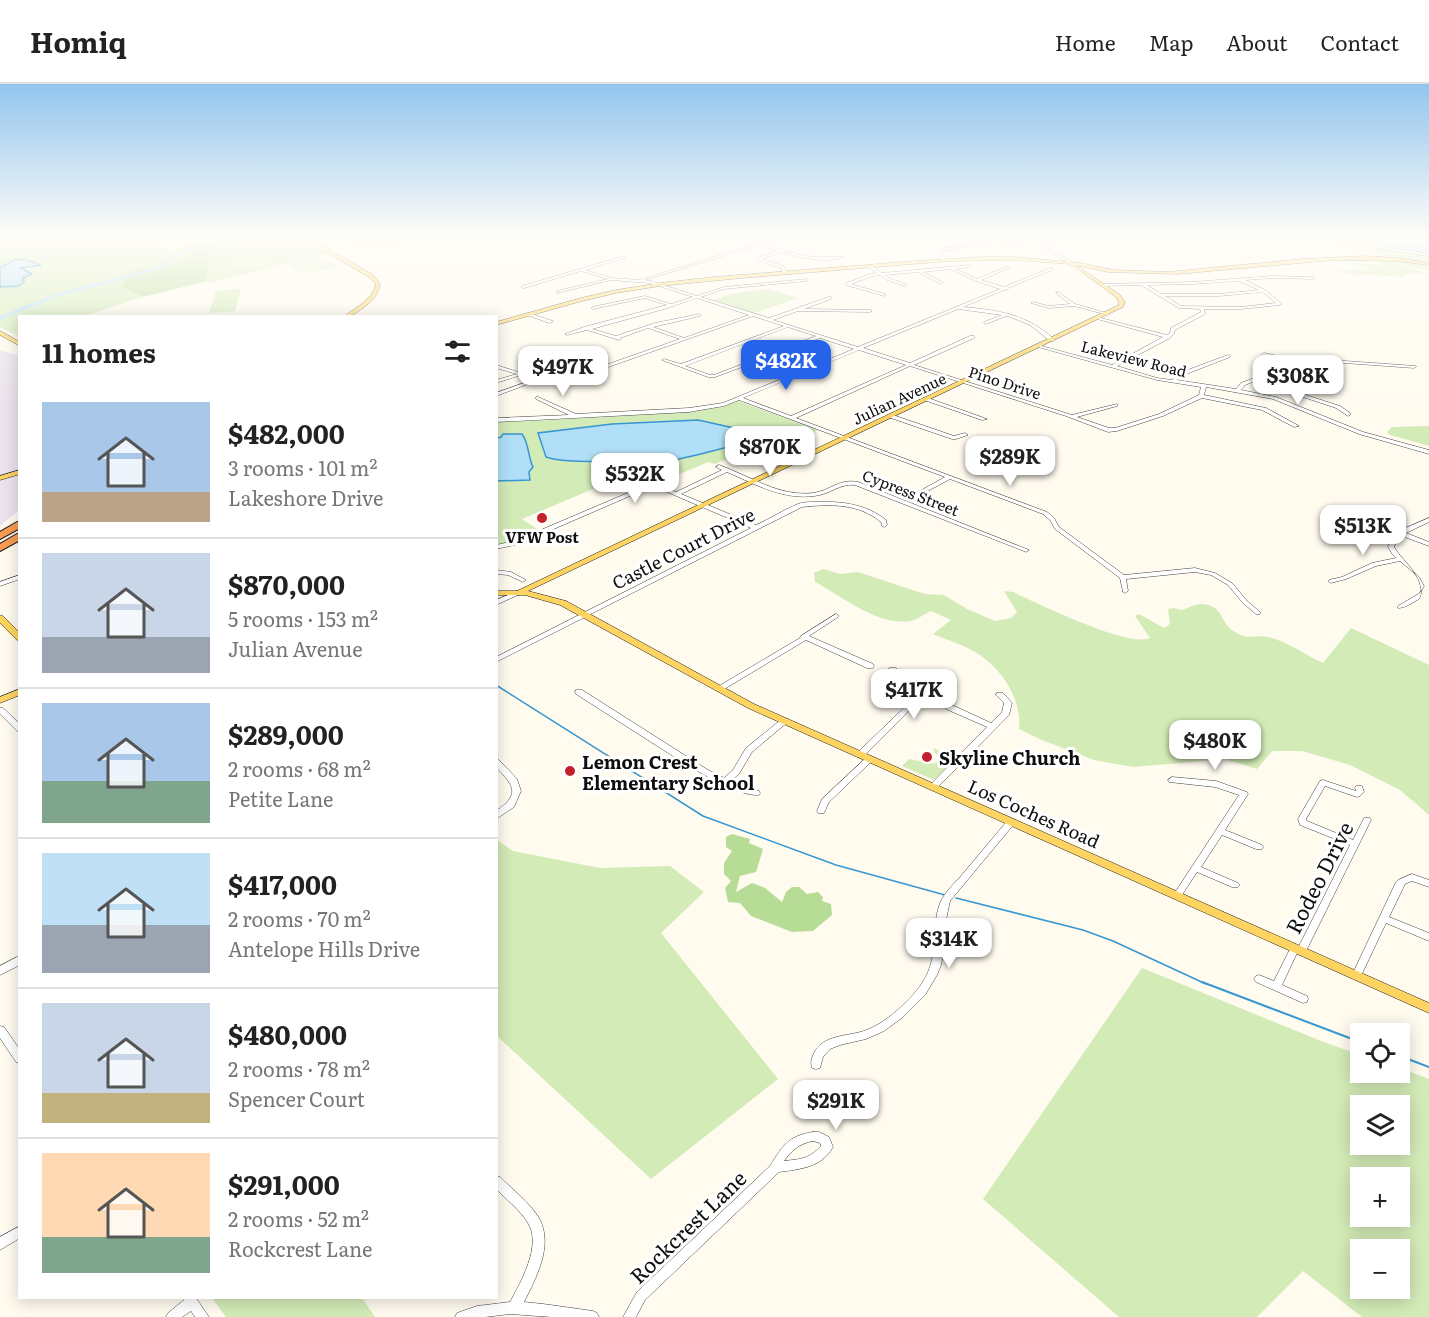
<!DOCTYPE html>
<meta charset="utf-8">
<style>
body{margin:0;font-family:Literata,serif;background:#f6f6f6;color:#222;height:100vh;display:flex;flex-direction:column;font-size:22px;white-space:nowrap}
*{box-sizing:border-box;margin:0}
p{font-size:20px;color:#767676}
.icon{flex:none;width:33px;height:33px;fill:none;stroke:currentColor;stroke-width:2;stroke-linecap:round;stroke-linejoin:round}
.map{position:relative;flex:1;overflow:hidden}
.side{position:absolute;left:18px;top:231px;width:480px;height:984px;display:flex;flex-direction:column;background:#fff;border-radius:0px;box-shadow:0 3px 15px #0003}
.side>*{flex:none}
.fabs{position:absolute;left:1350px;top:939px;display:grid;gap:12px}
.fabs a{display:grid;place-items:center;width:60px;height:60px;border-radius:0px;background:#fff;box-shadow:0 3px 15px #0003;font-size:30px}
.price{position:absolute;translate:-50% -51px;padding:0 14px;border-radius:12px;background:#fff;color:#222;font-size:20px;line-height:39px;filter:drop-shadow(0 2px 3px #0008)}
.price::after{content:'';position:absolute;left:50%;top:36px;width:18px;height:14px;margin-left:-9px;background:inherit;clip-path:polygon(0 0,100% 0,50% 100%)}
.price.active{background:#2563eb;color:#fff}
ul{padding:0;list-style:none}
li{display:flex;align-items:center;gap:18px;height:150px;padding:0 24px}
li+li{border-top:2px solid #e0e0e0}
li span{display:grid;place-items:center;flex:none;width:168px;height:120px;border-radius:0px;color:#555}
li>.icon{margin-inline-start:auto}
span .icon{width:72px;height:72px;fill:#fffc;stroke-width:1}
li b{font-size:26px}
h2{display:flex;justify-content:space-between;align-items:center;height:72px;padding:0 24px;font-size:26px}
header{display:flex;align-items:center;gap:36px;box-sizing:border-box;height:84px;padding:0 30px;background:#fff;border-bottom:2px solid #e0e0e0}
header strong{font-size:28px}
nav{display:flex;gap:33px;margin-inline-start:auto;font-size:21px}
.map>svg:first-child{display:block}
.industrial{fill:#ebe2ed}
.green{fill:#d3ebb7;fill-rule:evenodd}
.forest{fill:#b7dc95}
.pitch{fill:#e4f2c9}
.water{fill:#b1dff8;stroke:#3697d2;stroke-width:1.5}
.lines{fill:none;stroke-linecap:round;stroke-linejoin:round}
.stream-far1{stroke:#3697d2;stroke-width:1.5}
.stream{stroke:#3697d2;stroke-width:2}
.river{fill:#b1dff8;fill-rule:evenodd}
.minor-casing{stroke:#414141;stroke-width:1}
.major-casing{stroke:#1f1f1f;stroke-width:1}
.highway-casing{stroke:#1f1f1f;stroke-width:2}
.minor{fill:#fff;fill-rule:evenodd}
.major{fill:#fdd461;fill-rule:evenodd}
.highway{fill:#f99b52;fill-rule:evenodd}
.poi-dot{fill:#c3212b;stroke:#fff;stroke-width:2}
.labels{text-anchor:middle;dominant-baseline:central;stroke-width:6;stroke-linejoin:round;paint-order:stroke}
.far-street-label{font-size:15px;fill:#0e0e0e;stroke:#fff}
.far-poi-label{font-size:15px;font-weight:bold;fill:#0e0e0e;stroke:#fff}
.street-label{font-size:18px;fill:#0e0e0e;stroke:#fff}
.poi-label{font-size:18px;font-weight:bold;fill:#0e0e0e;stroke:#fff;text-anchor:start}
.near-street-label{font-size:21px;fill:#0e0e0e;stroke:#fff}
</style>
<header>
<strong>Homiq</strong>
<nav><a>Home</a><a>Map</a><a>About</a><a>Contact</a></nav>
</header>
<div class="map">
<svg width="1429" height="1233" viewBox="0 0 1429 1233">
<rect width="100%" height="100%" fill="#fffbef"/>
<path class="industrial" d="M0 266 20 272 19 426 0 442Z"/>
<path class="green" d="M62 153C104 153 150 159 191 172L177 181 136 184 120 202 143 213 84 232H20L19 252 0 243V159L18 154 21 161Z
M294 153H319L318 163 328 170 209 199 207 197 210 169 213 166Z
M327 153H485L436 160 405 158 387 165 326 156Z
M1309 153H1429V178L1390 173Z
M1383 175 1429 181V186L1396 180 1429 190H1405V193L1360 190 1359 192 1337 186 1376 185 1347 179 1383 181 1380 176Z
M241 205 235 227 209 229 216 207Z
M769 205 798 214 754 229 713 216 734 209Z
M738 317 817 346 797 363 772 375 761 372 751 377 737 371 715 380 708 378 661 398 655 395 648 398 633 392 614 396 522 435 540 447 517 457 497 462V337L692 328 722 323Z
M1429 342V362L1390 351 1387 348 1392 343Z
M823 485 841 490 858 488 925 510 944 511 967 525 995 537 1011 534 1017 528 1004 507 1013 508C1037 519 1129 564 1150 554L1135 532 1139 530 1164 544 1170 540 1168 525 1174 524 1182 526C1192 523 1197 518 1208 521 1223 525 1221 538 1232 546 1249 558 1253 550 1268 553 1286 557 1306 571 1323 579L1351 544 1429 581V731L1400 706 1350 681 1302 667H1272L1257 685 1225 675 1133 683 1094 676 1042 656 1019 645C1022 615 1002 585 977 569 964 561 947 556 933 550L951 536 931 527C924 530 917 536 910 537 877 542 842 512 815 498L814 489Z
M933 664 957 674 934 696 902 682 909 675 934 680 941 673 936 671Z
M497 756 513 767 600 784 670 782 704 808 661 849 778 995 651 1095 497 952Z
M1142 884 1321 957 1360 971V988H1400V984L1429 995V1233H1362L1303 1187 1257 1233H1119L983 1115ZM1360 1022H1400V1060H1360ZM1360 1094H1400V1132H1360ZM1360 1166H1400V1204H1360Z
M212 1214H362L375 1233H226Z"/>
<path class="forest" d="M215 153H240L210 169 207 197 143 213 120 202 136 184 177 181 190 172 173 166Z
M732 750 750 755 749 759 763 765 756 788 740 792 736 808 752 799 765 804 782 818 786 808 792 803H799L807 810 818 808 823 813 822 817 831 820 832 831 813 847 792 848 751 832 740 819 728 818 725 804 731 797 724 790V779L732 767 726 763V753Z"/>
<path class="pitch" d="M249 173 278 178 246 186 221 184Z
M325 173 340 184 301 190 288 180Z"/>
<path class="water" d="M1372 153H1429V170L1384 163 1381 157Z
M24 175 41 181 21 184 32 190 23 194 24 198 18 202 0 203V184L14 176Z
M698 336 734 344 744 352 739 360C709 368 644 386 615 382 609 382 603 379 597 378 579 376 563 379 546 373L538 349 612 340Z
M503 350H522C529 359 528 373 533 383L529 388 530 396 497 397V354L501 353Z"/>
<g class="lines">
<path class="stream-far1" d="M496 601 703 732 836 781 945 811
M956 814 1083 846 1113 857 1206 900"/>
<path class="stream" d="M1202 898 1360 958
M1400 972 1429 983"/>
<path class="river" d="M251 153H263L194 165 157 186 59 212 0 236V232L55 210 153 184 191 163Z"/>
<g class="minor-casing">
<path id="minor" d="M15 153H24L27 166 24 165 21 155Z
M778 153H783L763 160C780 165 796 171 815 173 824 174 835 172 844 173L832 176H821L800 173 781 168 762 175 784 182 787 189 785 190 783 189 781 184 757 176V174L777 167 759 161 645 196 651 197 697 212 724 203 807 195 808 196 806 197 724 205 701 213 769 234 829 213H831V215L804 225 870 226 872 227 870 228 798 227 773 236 858 263 1000 205 976 197 950 185 923 188 942 198V200H941L918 188 885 191 889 194 905 200V202H904L887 196 880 191 873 192 851 200 885 210 886 211 884 212 846 201V199L871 190 877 189 868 183V181H870L882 189 970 181 971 183 955 185 977 195 1008 182 1010 183 1009 184 981 196 1004 203 1050 184H1052V186L1008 204 1007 206H1004L963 223C998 226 1026 230 1054 255V257H1050L1030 241 1008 232H1006L986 240 984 239V238L1002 231 958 225 863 264 910 279 970 252H974V254L914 281 1072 331 1117 320V322L1077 333 1109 344H1115L1159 330 1199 311 1201 303 1157 296 1038 263V261L1112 281 1163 253 1097 235V233L1167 251 1170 249 1171 244 1201 228 1200 225 1179 224 1141 201 1102 202H1101V200L1192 198 1272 192 1313 193 1315 194 1314 195 1272 194 1245 196 1265 206 1282 220 1280 221 1241 225H1204L1205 230 1175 246 1174 250 1170 254 1117 282 1157 294 1172 296 1177 290 1228 271 1230 272V273L1181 292 1177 296 1236 305 1241 299 1294 279 1262 271V270L1264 269 1299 277 1304 276 1317 275 1416 282V283L1414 284 1317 277 1305 278 1259 296 1340 322 1350 329V331L1348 332 1336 324 1255 297 1245 301 1241 306 1276 313 1363 348 1429 366V370L1359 350 1273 315 1206 303 1204 311 1266 324 1299 342 1294 343 1262 326 1202 314 1163 332 1117 347 1108 348 1066 332 910 282 796 334 1047 428 1054 434 1059 443 1124 491 1195 484 1215 489 1232 499 1247 517 1260 528 1261 529 1260 530H1256L1243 519 1228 501 1211 491 1195 488 1126 495 1128 507 1125 509 1123 508 1120 494 1055 445 1050 436 1043 430 950 395 913 415H909V413L945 393 739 316 724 322 689 328 496 338V334L569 331 536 315V313H538L576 330 689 324 723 319 854 265 820 254 715 293H708L662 276 664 275 681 280 784 242 753 232 597 287 531 294 521 291 496 299V296L517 290 496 284V281L531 292 576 287 538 268V267L540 266 582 286 594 285 680 255 648 244 620 254 621 255 619 256 587 246 567 251 565 250 584 243 667 221 645 214 593 225H592V223L645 212 671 220 693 213 650 199 611 196 557 209V207L608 195 581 187 524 204H522V202L624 172 625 174 585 186 612 194 640 196ZM1239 197 1259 206 1219 210H1161L1147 201 1192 200ZM1263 208 1276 219 1241 223 1181 222 1165 212H1219ZM697 214 749 231 684 254 653 243 700 232V230L655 239 616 252 592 245 664 225ZM788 243 816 252 714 291H710L685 282ZM859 266 906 281 791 332 743 314Z
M998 153 1020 161 1017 162 998 155 944 167 942 172 946 175V177H944L938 172 942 165Z
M1032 153H1036L1075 181 1072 182Z
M1360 153H1365L1373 156V161L1429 170V172L1370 163V158Z
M1058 208 1075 220 1110 230 1108 231 1074 222 1049 224 1031 219 1033 218 1049 222 1070 220 1057 210 1056 209Z
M529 229 553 237V238L549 239 527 231V230Z
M524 299 528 300 496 312V309Z
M924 314H928L987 335 982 336 924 316Z
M890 330 954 352 965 349 968 351 956 355H952L888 333V331Z
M719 381C750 392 779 413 813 409 830 407 839 394 858 398L1029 466 1026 468 1024 467 855 401C840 399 829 411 814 412 782 416 755 400 727 388L681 410 756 441C770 435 783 426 798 420 803 418 810 418 816 418 841 417 866 420 886 436L887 441 884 443 882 442 881 438C858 419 830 420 802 423L496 578V573L751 444 653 402 519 460 496 465V461L515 457 651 399H655L676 408 722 386 716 383Z
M1429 434V438L1406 449 1429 458V462L1402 452 1397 456 1394 463C1403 478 1429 497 1419 515 1412 519 1405 524 1398 524L1397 523 1398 522 1420 509 1424 502 1419 493 1400 477 1376 482 1346 495 1331 499 1328 497 1329 496 1342 493 1372 479 1396 474 1393 471 1388 463 1392 454 1403 445Z
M496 486 511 488 526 496 523 498 508 491 496 490Z
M20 491V495L0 502V498Z
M518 507 520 508 521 509 520 510 496 521V516Z
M836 530 839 532 838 533 809 552 873 580 874 582 873 584H867L806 556 721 607H718L714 605 800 554 801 552Z
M890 584H896L897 586 881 601 917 619 863 673H857L856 671 857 669 908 620 872 601Z
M576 606H582L708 686 724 694 733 686 746 664 782 635H788L789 637 752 668 739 690 730 697 745 704 759 707 760 709 759 711C733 713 675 673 651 658 626 642 601 626 576 610L575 608Z
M997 609H1003L1012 619 1009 631 937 704H931L930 702 931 700 987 643 946 625 945 623 946 621H952L991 639 1002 628 1004 619 996 611Z
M0 624H3L20 640V647H17L0 630Z
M867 673H873L874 675 829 718 824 729H818L817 727 822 715Z
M496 676H499L517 695 521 707 514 723 496 735V727C521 710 514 702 496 683Z
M1172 693 1216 697 1247 708 1248 710 1225 746 1262 761 1263 763 1262 765H1256L1222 751 1201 783 1238 799 1240 801 1238 803H1232L1197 788 1180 814 1177 815 1174 814 1172 812 1174 810 1239 711 1215 703 1169 698 1168 696Z
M1323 696 1356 707 1355 704 1356 702H1362L1364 708 1360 712 1357 713 1325 702 1306 735 1307 737 1353 756 1364 734H1370L1371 736 1306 867 1304 870 1301 871 1297 869 1282 901 1307 912 1308 915 1307 918 1303 919 1256 898 1254 895 1256 892 1259 891 1274 897 1292 861 1295 860 1299 862 1350 761 1300 741 1298 735 1320 697Z
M1011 735 1014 736 1015 738 1014 740 950 817 946 836 943 871 941 881 937 891 925 911 903 933 884 947 866 955 840 961 830 965 823 973 820 984 816 985 812 984C810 978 812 973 815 967 826 949 852 953 869 945 883 939 895 929 906 918 927 898 933 882 935 853 935 841 936 828 941 817 945 808 954 800 961 792 977 773 992 755 1008 736Z
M1412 790 1429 796V803L1412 797 1405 800 1389 833 1429 849V857L1386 839 1360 894 1357 895 1354 894 1352 891 1396 798 1398 796Z
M17 873H20V881L0 891V882Z
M0 942 4 943 20 966V979L16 978 0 954Z
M813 1048H819L829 1053 833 1063C821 1084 800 1085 779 1088L645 1216 636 1233H623L637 1208 770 1082C783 1062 787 1052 813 1048ZM813 1057 820 1059 821 1062C809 1075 801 1075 784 1077 791 1067 800 1059 813 1057Z
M496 1092 500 1093C513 1106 529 1118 539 1134 554 1161 536 1194 524 1218L543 1220 593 1227 597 1229 599 1233H552L510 1230 485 1233H455L457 1229 477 1222 510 1218C521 1198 542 1161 528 1139 520 1126 507 1116 496 1105Z
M20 1142V1154L0 1166V1153Z
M183 1214H196L209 1233H195L191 1227 182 1233H166L168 1229 184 1216Z"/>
</g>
<g class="major-casing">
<path id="major" d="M10 153H17L0 158V156Z
M323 153H327L324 158 328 165 373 191 380 200C378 216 363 224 351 232H345C357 222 373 216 376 200L369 193 324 167 320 158Z
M1366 172 1397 174 1429 179V181L1397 177 1334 176 1177 190 1108 188 1076 181 1120 211 1125 218 1123 223 528 507 566 517 754 620 1429 919V929L748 624 560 521 525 511H496V507H517L1119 221V218L1116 213 1071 180 1014 176 949 177 742 194 660 202 616 209 582 217 496 241V238L581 214 616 206 660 199 714 193 916 177 981 173H1014L1080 179 1114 186 1168 188 1303 175Z
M0 247 20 258V262L0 251Z
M20 386V390L0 396V392Z
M0 532H3L20 549V556H17L0 539Z
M20 605V611L0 619V613Z"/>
</g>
<g class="highway-casing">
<path id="highway" d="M17 438H20V444L0 455V448Z
M17 450H20V456L0 467V460Z"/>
</g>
<use href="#minor" class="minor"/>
<use href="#major" class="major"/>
<use href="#highway" class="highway"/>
</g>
<linearGradient id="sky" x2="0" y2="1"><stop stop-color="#92c5ee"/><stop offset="0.47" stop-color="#fffdf8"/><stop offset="1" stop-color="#fffdf8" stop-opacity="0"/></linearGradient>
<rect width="1429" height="326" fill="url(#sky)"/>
<g class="poi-dot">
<circle cx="542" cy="434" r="6"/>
<circle cx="927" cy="673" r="6"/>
<circle cx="570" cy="687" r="6"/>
</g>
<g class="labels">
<g class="far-street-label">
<text transform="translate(1134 274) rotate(14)">Lakeview Road</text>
<text transform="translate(1005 298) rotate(18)">Pino Drive</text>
<text transform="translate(899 314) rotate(-25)">Julian Avenue</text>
<text transform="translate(911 408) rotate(21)">Cypress Street</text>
</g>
<g class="far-poi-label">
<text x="542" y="452">VFW Post</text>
</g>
<g class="street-label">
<text transform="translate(683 464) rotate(-27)">Castle Court Drive</text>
<text transform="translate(1034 729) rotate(24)">Los Coches Road</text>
</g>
<g class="poi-label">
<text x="939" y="673">Skyline Church</text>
<text x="582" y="677">Lemon Crest<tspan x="582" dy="21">Elementary School</tspan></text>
</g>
<g class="near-street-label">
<text transform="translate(1318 793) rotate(-63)">Rodeo Drive</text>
<text transform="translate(687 1142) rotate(-44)">Rockcrest Lane</text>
</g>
</g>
</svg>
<div class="fabs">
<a><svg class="icon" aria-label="locate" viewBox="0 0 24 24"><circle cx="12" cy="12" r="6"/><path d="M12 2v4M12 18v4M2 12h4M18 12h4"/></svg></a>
<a><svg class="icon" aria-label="layers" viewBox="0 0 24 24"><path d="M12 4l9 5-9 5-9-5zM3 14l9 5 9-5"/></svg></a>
<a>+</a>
<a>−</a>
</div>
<b class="price active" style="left:786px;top:307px">$482K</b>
<b class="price" style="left:563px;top:313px">$497K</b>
<b class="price" style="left:1298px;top:322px">$308K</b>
<b class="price" style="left:770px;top:393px">$870K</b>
<b class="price" style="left:1010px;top:403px">$289K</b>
<b class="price" style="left:635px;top:420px">$532K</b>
<b class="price" style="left:1363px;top:472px">$513K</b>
<b class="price" style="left:914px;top:636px">$417K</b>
<b class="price" style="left:1215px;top:687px">$480K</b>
<b class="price" style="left:949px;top:885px">$314K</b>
<b class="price" style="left:836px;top:1047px">$291K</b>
<section class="side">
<h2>11 homes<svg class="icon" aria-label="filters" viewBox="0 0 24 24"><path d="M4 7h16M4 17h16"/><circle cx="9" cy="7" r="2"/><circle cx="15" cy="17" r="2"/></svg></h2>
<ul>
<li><span style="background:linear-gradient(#a9c7e8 75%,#b9a48a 0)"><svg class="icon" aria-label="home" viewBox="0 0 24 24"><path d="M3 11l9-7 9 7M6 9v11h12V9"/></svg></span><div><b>$482,000</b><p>3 rooms · 101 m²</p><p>Lakeshore Drive</p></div></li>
<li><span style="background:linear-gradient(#c9d6e8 70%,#9aa5b1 0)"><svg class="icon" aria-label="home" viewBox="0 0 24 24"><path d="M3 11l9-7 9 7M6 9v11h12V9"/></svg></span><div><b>$870,000</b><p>5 rooms · 153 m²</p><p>Julian Avenue</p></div></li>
<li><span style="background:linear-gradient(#a9c7e8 65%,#7fa58c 0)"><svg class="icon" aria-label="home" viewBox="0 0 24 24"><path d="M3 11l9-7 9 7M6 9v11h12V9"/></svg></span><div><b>$289,000</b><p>2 rooms · 68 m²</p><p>Petite Lane</p></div></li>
<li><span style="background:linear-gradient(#bfe0f5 60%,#9aa5b1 0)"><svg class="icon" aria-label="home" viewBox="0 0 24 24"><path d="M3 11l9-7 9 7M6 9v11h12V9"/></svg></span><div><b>$417,000</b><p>2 rooms · 70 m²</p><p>Antelope Hills Drive</p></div></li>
<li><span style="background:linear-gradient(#c9d6e8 75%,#c2b280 0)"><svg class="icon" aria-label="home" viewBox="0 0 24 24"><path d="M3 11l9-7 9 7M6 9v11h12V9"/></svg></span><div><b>$480,000</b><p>2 rooms · 78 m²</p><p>Spencer Court</p></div></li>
<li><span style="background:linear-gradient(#ffd9b3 70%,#7fa58c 0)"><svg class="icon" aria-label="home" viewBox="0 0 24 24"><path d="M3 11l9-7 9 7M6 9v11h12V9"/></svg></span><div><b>$291,000</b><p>2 rooms · 52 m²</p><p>Rockcrest Lane</p></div></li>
</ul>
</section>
</div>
